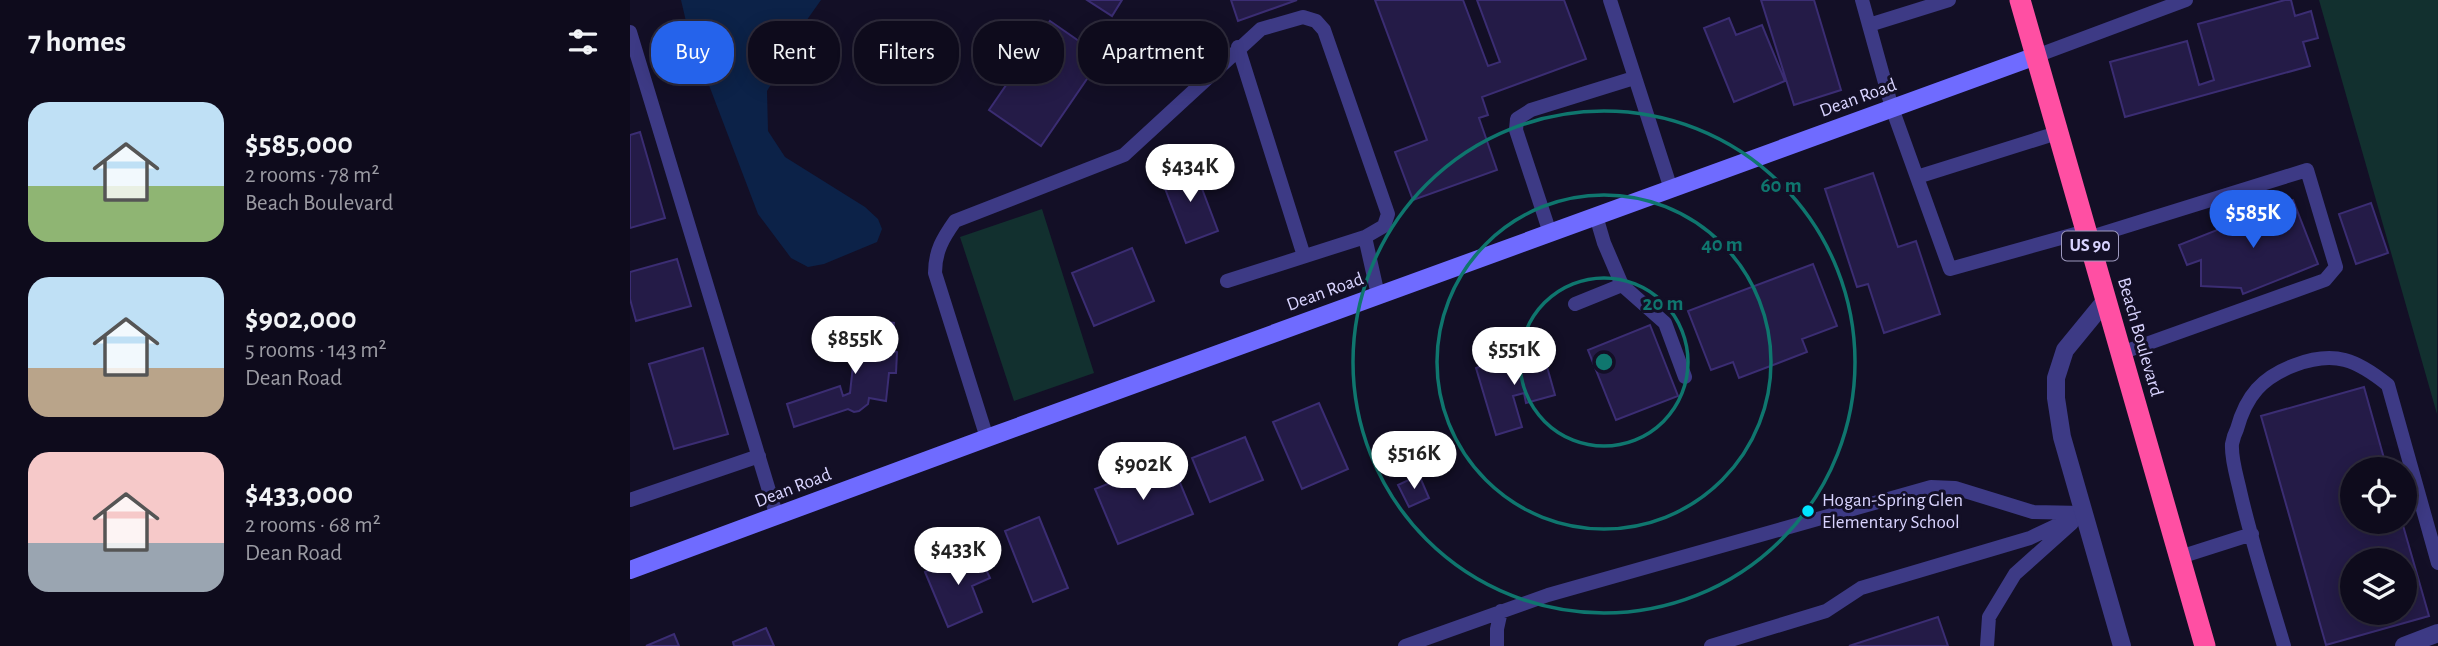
<!DOCTYPE html>
<meta charset="utf-8">
<style>
body{margin:0;font-family:"Alegreya Sans",sans-serif;background:#1c1929;color:#f1f3f6;height:100vh;display:flex;flex-direction:column;font-size:26px;white-space:nowrap}
*{box-sizing:border-box;margin:0}
p{font-size:23px;color:#9b9ba3}
.icon{flex:none;width:38px;height:38px;fill:none;stroke:currentColor;stroke-width:2;stroke-linecap:round;stroke-linejoin:round}
.map{position:relative;flex:1;overflow:hidden}
.sheet{display:flex;flex-direction:column;background:#0e0b1c;width:630px}
.sheet>*{flex:none}
.top-card{position:absolute;left:21px;top:21px;width:665px;height:63px;display:flex;gap:14px}
.controls{position:absolute;left:1710px;top:457px;display:grid;gap:14px}
.controls a{display:grid;place-items:center;width:77px;height:77px;border-radius:50%;background:#0e0b1c;box-shadow:0 4px 18px #0003,0 0 0 2px #2e2b3b;font-size:35px}
.price{position:absolute;translate:-50% -60px;padding:0 16px;border-radius:24px;background:#fff;color:#222;font-size:23px;line-height:46px;filter:drop-shadow(0 2px 4px #0008)}
.price::after{content:'';position:absolute;left:50%;top:42px;width:21px;height:16px;margin-left:-10px;background:inherit;clip-path:polygon(0 0,100% 0,50% 100%)}
.price.active{background:#2563eb;color:#fff}
ul{padding:0;list-style:none}
li{display:flex;align-items:center;gap:21px;height:175px;padding:0 28px}
li span{display:grid;place-items:center;flex:none;width:196px;height:140px;border-radius:21px;color:#555}
li>.icon{margin-inline-start:auto}
span .icon{width:84px;height:84px;fill:#fffc;stroke-width:1}
li b{font-size:30px}
h2{display:flex;justify-content:space-between;align-items:center;height:84px;padding:0 28px;font-size:30px}
.chip{padding:0 24px;border-radius:28px;background:#0e0b1c;box-shadow:0 4px 18px #0003,0 0 0 2px #2e2b3b;font-size:24px;line-height:63px}
.chip.active{background:#2563eb;color:#fff}
main{display:flex;flex:1;min-height:0}
.map>svg:first-child{display:block}
.green{fill:#12302f}
.water{fill:#0c2248}
.building{fill:#241b47;stroke:#3b2d73;stroke-width:2;fill-rule:evenodd}
.lines{fill:none;stroke-linecap:round;stroke-linejoin:round}
.lane{stroke:#3d3a85;stroke-width:14}
.street{stroke:#3d3a85;stroke-width:18}
.secondary{stroke:#6f6bff;stroke-width:18}
.highway{stroke:#ff4fa3;stroke-width:21}
.ring{fill:none;stroke:#0f766e;stroke-width:3.5}
.poi-dot{fill:#00e5ff;stroke:#130f26;stroke-width:2.5}
.labels{text-anchor:middle;dominant-baseline:central;stroke-width:6;stroke-linejoin:round;paint-order:stroke}
.shield{fill:#130f26;stroke:#9e99be;stroke-width:2}
.shield-label{font-size:18px;font-weight:bold;fill:#d9d4ff}
.street-label{font-size:19px;fill:#d9d4ff;stroke:#130f26}
.poi-label{font-size:19px;fill:#d9d4ff;stroke:#130f26;text-anchor:start}
.centre{fill:#0f766e;stroke:#130f26;stroke-width:3.5}
.ring-label{font-size:21px;text-anchor:middle;font-weight:bold;fill:#0f766e;stroke:#130f26;stroke-width:6;stroke-linejoin:round;paint-order:stroke}
</style>
<main>
<section class="sheet">
<h2>7 homes<svg class="icon" aria-label="filters" viewBox="0 0 24 24"><path d="M4 7h16M4 17h16"/><circle cx="9" cy="7" r="2"/><circle cx="15" cy="17" r="2"/></svg></h2>
<ul>
<li><span style="background:linear-gradient(#bfe0f5 60%,#8fb573 0)"><svg class="icon" aria-label="home" viewBox="0 0 24 24"><path d="M3 11l9-7 9 7M6 9v11h12V9"/></svg></span><div><b>$585,000</b><p>2 rooms · 78 m²</p><p>Beach Boulevard</p></div></li>
<li><span style="background:linear-gradient(#bfe0f5 65%,#b9a48a 0)"><svg class="icon" aria-label="home" viewBox="0 0 24 24"><path d="M3 11l9-7 9 7M6 9v11h12V9"/></svg></span><div><b>$902,000</b><p>5 rooms · 143 m²</p><p>Dean Road</p></div></li>
<li><span style="background:linear-gradient(#f6c9c9 65%,#9aa5b1 0)"><svg class="icon" aria-label="home" viewBox="0 0 24 24"><path d="M3 11l9-7 9 7M6 9v11h12V9"/></svg></span><div><b>$433,000</b><p>2 rooms · 68 m²</p><p>Dean Road</p></div></li>
</ul>
</section>
<div class="map">
<svg width="1808" height="646" viewBox="0 0 1808 646">
<rect width="100%" height="100%" fill="#130f26"/>
<path class="green" d="M1689 0H1808L1807 414Z
M412 209 464 373 384 401 330 237Z"/>
<path class="water" d="M51 0H191L174 24 173 32 137 91 138 131 155 157 235 207 248 219 252 229 247 242 194 264 178 267 161 258 128 214 58 30Z"/>
<path class="building" d="M457 0H492L482 16Z
M601 0H667L608 21Z
M745 0H833L858 66 870 62 847 0H934L956 59 852 97 858 115 849 118 867 170 783 200 765 152 797 140Z
M1131 0H1184L1211 90 1164 105Z
M1655 0H1661L1665 16 1681 11 1688 38 1673 42 1680 66 1495 117 1480 62 1557 41 1569 85 1584 80 1568 24Z
M1099 18 1106 35 1132 25 1155 81 1104 102 1074 28Z
M420 21 472 57 411 146 359 110Z
M10 132 35 218 0 228V135Z
M563 165 588 231 556 243 531 178Z
M1243 173 1268 247 1286 241 1310 314 1254 333 1238 284 1227 287 1195 189Z
M1663 200 1688 264 1613 294 1611 288 1571 286V260L1557 265 1549 245Z
M1741 203 1758 253 1726 264 1709 214Z
M502 248 524 301 464 326 442 273Z
M47 259 61 306 6 321 0 299V272Z
M1183 264 1207 326 1172 339 1177 352 1109 378 1103 362 1081 370 1058 311Z
M228 319 264 323 261 351 267 352 266 373H259L256 401 239 398 238 404 229 411 224 412 218 409 164 427 157 404 210 386 213 396 220 393Z
M1020 325 1048 396 986 420 958 350Z
M73 348 98 434 44 449 19 364Z
M912 349 925 395 896 403 894 393 883 396 892 427 866 435 846 368Z
M1734 387 1757 469H1722V522H1772L1799 616 1696 645 1631 416ZM1722 560H1774V612H1722Z
M689 403 718 469 672 489 643 422Z
M615 437 633 480 580 502 562 458Z
M534 461 542 480 548 478 563 514 488 544 465 489Z
M789 475 799 498 779 507 768 485Z
M409 517 438 588 403 602 375 531Z
M347 550 360 578 342 586 352 612 318 627 295 572Z
M1308 617 1318 646H1219Z
M136 628 144 646H104L103 642Z
M44 634 49 646H16Z"/>
<g class="lines">
<path class="lane" d="M980 0 1041 189
M1232 0 1262 108 1320 269 1456 231
M1239 25 1319 0
M0 32 147 517
M608 47 674 256
M1406 56 1556 0
M1287 177 1427 133
M966 216 974 243 992 285 1035 323 1055 377
M920 233 886 130 887 119 901 110 1004 78
M735 237 748 295
M1458 238 1677 170 1706 267 1695 280 1491 353
M945 304 992 285
M357 438 305 273C305 251 313 238 325 221L494 155 631 29 673 17 686 21 694 30 758 214 754 226 735 237 597 281
M0 500 129 456
M1550 557 1622 534
M775 646 918 595 1301 487 1325 488 1403 512 1453 513 1400 538 1231 588 1196 611 1081 646
M867 646V629L871 611
M1357 646 1359 617 1385 574 1442 523
M1654 646C1639 595 1622 544 1610 491 1607 477 1601 459 1602 444 1603 439 1605 433 1607 429 1616 396 1632 377 1665 365 1705 350 1727 360 1758 385L1808 563"/>
<path class="street" d="M1476 300 1435 350 1426 378V398L1432 437 1492 646
M1774 646 1808 633"/>
<path class="secondary" d="M0 570 357 438 1406 56"/>
<path class="highway" d="M1390 0 1575 646"/>
</g>
<g class="ring">
<circle cx="974" cy="362" r="84"/>
<circle cx="974" cy="362" r="167"/>
<circle cx="974" cy="362" r="251"/>
</g>
<circle class="poi-dot" cx="1178" cy="511" r="7"/>
<g class="labels">
<rect class="shield" x="1432" y="231.5" width="56" height="29" rx="5"/>
<g class="shield-label">
<text x="1460" y="246">US 90</text>
</g>
<g class="street-label">
<text transform="translate(1228 98) rotate(-20)">Dean Road</text>
<text transform="translate(695 292) rotate(-20)">Dean Road</text>
<text transform="translate(1510 337) rotate(74)">Beach Boulevard</text>
<text transform="translate(163 488) rotate(-21)">Dean Road</text>
</g>
<g class="poi-label">
<text x="1192" y="500">Hogan-Spring Glen<tspan x="1192" dy="22">Elementary School</tspan></text>
</g>
</g>
<circle cx="974" cy="362" r="10" class="centre"/>
<g class="ring-label">
<text x="1151" y="192">60 m</text>
<text x="1092" y="251">40 m</text>
<text x="1033" y="310">20 m</text>
</g>
</svg>
<div class="controls">
<a><svg class="icon" aria-label="locate" viewBox="0 0 24 24"><circle cx="12" cy="12" r="6"/><path d="M12 2v4M12 18v4M2 12h4M18 12h4"/></svg></a>
<a><svg class="icon" aria-label="layers" viewBox="0 0 24 24"><path d="M12 4l9 5-9 5-9-5zM3 14l9 5 9-5"/></svg></a>
</div>
<b class="price" style="left:560px;top:204px">$434K</b>
<b class="price active" style="left:1623px;top:250px">$585K</b>
<b class="price" style="left:225px;top:376px">$855K</b>
<b class="price" style="left:884px;top:387px">$551K</b>
<b class="price" style="left:784px;top:491px">$516K</b>
<b class="price" style="left:513px;top:502px">$902K</b>
<b class="price" style="left:328px;top:587px">$433K</b>
<div class="top-card">
<a class="chip active">Buy</a>
<a class="chip">Rent</a>
<a class="chip">Filters</a>
<a class="chip">New</a>
<a class="chip">Apartment</a>
</div>
</div>
</main>
